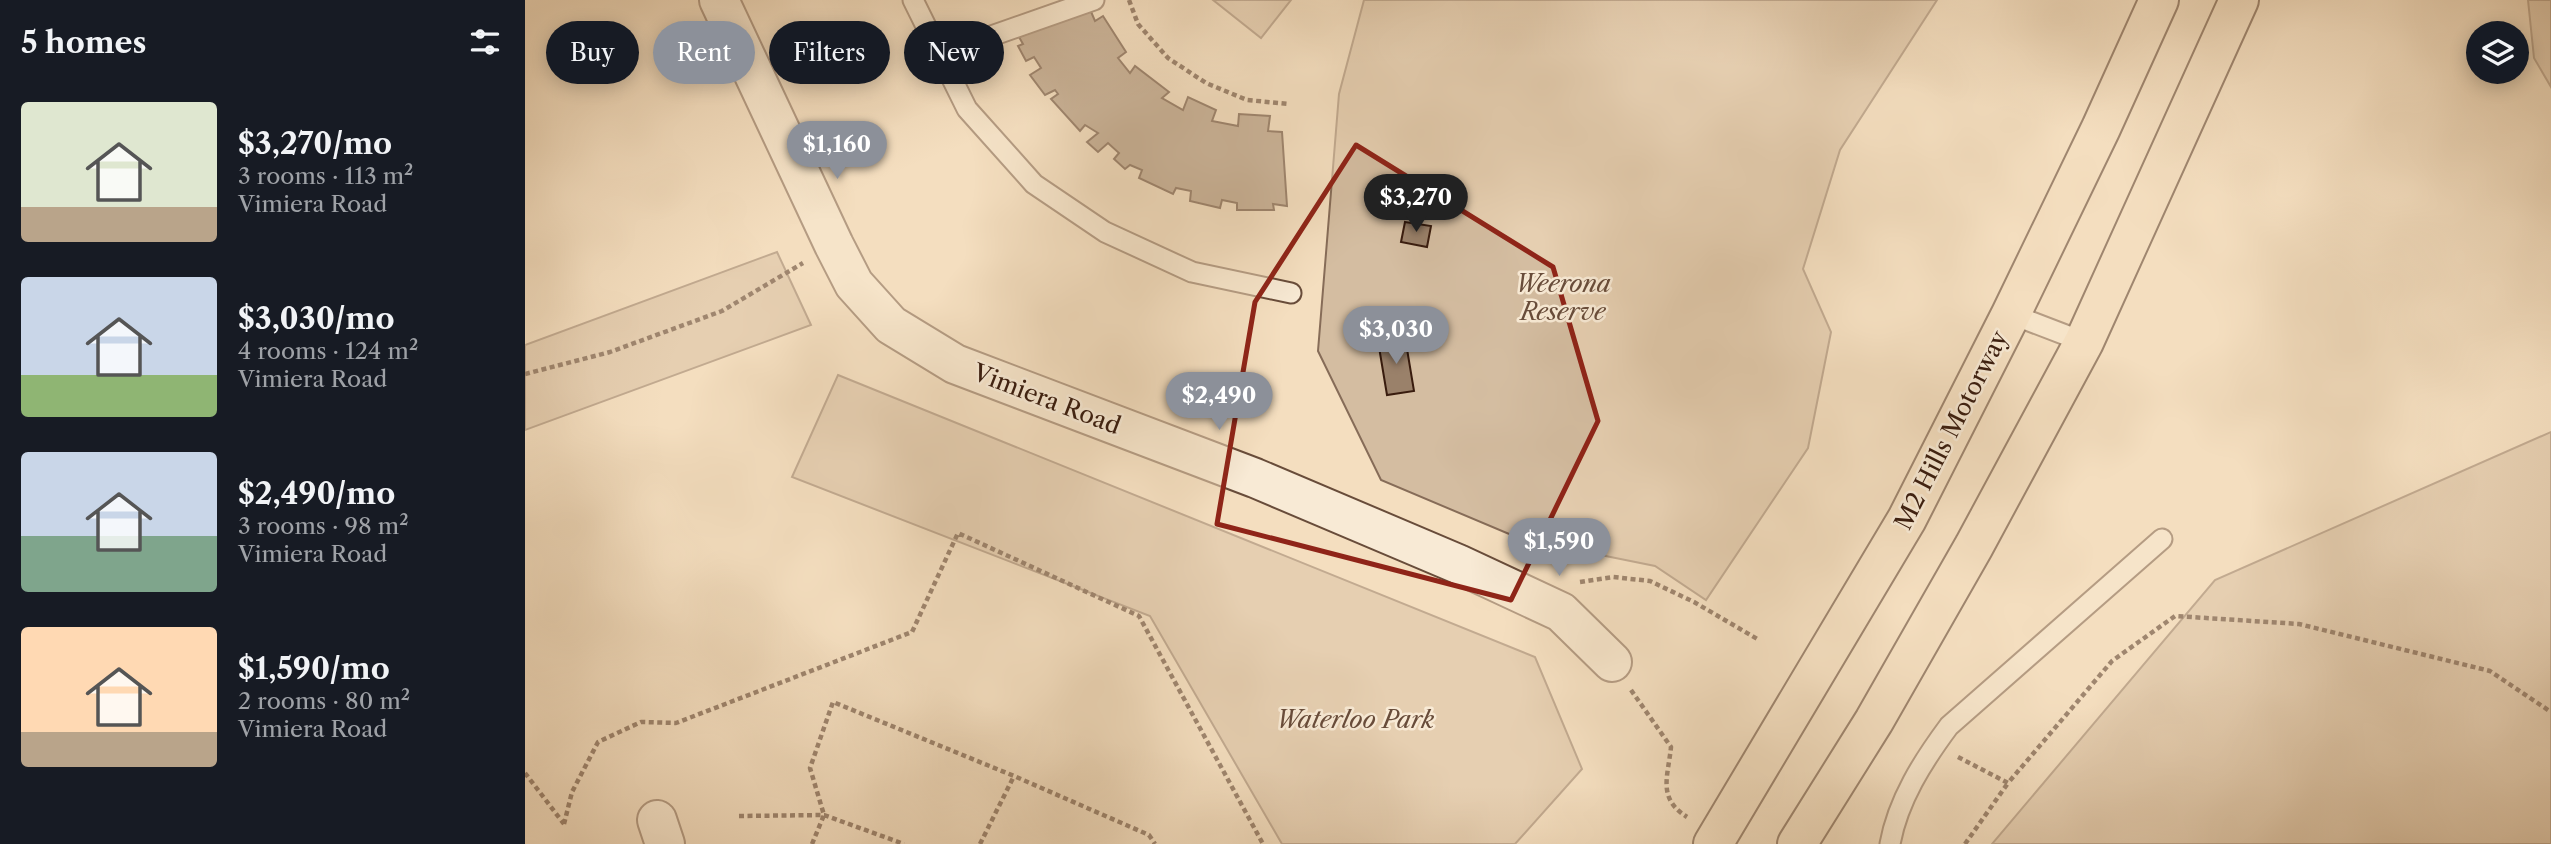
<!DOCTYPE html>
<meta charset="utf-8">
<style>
body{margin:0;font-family:"Libre Caslon Text",serif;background:#20242c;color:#f1f3f6;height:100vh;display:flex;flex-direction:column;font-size:26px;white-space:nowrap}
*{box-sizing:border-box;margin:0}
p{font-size:23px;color:#9ea1a6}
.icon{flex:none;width:38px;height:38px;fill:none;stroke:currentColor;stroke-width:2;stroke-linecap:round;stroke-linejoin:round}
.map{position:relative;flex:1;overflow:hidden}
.sheet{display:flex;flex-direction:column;background:#171b24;width:525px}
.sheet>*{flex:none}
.hud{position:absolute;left:21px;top:21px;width:665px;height:63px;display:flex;gap:14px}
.fabs{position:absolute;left:1941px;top:21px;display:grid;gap:14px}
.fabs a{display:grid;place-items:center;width:63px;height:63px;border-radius:50%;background:#171b24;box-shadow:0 4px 18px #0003;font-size:35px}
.price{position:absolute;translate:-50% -60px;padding:0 16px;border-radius:24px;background:#8c9099;color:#fff;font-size:23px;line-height:46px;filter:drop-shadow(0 2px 4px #0008)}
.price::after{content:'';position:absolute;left:50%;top:42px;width:21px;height:16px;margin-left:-10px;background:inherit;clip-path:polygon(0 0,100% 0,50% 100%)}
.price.active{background:#222;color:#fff}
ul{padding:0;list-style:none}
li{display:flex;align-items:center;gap:21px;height:175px;padding:0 21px}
li span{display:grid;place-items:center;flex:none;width:196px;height:140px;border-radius:7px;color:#555}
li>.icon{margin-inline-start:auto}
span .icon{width:84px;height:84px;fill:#fffc;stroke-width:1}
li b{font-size:30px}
h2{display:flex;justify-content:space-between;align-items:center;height:84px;padding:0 21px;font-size:30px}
.tag{padding:0 24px;border-radius:32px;background:#171b24;box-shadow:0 4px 18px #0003;font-size:24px;line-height:63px}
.tag.active{background:#8c9099;color:#fff}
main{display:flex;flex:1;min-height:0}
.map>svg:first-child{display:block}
.green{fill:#d4bda1;stroke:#866c58;stroke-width:2}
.building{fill:#9a816a;stroke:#391c0e;stroke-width:2}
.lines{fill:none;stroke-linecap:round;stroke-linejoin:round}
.lane-casing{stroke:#684c3a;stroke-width:23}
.street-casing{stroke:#684c3a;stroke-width:42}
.highway-casing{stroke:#391c0e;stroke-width:42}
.path{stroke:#391c0e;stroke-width:4.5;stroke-dasharray:5 3.5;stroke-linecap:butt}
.lane{stroke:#f8ead5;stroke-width:19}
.street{stroke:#f8ead5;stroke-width:38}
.highway{stroke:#f4debf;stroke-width:38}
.marked{fill:none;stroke:#8f2418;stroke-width:5;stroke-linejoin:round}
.labels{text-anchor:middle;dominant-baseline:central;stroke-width:5;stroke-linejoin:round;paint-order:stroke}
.park-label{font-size:24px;font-style:italic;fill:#684c3a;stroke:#f8ead5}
.street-label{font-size:24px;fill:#391c0e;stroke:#f8ead5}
</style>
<main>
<section class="sheet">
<h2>5 homes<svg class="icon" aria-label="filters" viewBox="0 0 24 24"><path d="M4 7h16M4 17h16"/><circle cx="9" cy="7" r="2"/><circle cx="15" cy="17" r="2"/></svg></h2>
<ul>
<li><span style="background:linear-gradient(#dfe7d0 75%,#b9a48a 0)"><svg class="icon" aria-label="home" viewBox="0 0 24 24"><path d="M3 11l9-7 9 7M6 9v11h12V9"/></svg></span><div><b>$3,270/mo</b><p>3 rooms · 113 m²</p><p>Vimiera Road</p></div></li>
<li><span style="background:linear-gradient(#c9d6e8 70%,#8fb573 0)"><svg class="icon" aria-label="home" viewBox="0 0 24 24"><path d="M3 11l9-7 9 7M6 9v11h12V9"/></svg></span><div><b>$3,030/mo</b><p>4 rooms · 124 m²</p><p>Vimiera Road</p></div></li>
<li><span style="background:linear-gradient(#c9d6e8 60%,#7fa58c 0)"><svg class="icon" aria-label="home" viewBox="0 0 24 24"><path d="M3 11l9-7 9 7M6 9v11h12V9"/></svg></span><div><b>$2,490/mo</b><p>3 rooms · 98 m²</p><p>Vimiera Road</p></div></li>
<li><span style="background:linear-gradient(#ffd9b3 75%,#b9a48a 0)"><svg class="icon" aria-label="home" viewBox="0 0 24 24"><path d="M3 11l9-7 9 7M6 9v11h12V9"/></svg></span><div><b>$1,590/mo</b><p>2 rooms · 80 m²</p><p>Vimiera Road</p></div></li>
</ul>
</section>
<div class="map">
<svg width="2026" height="844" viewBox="0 0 2026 844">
<rect width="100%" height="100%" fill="#f4debf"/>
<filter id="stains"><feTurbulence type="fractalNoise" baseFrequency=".00286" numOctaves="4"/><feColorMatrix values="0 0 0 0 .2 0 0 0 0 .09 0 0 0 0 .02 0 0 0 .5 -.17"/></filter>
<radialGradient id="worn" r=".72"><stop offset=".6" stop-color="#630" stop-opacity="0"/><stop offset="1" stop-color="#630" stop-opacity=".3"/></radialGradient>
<path class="green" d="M688 0H766L736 38Z
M839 0H1412L1315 150 1278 269 1306 332 1283 448 1181 600 1130 566 996 539 856 480 793 351 814 94Z
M2003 0H2026V87L2009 58Z
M252 252 286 325 0 430V345Z
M313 375 1010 657 1057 769 990 844H757L625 616 267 477Z
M2026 432V844H1467L1690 580Z"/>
<path class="building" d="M564 7 570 21 578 16 601 52 593 58 605 73 610 66 644 92 637 98 658 110 663 97 691 110 687 121 713 126 714 114 745 116 743 131 757 132 762 206 748 204 749 210H712V203L697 200 695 208 665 201 666 191 651 188 648 194 614 178 617 170 605 165 600 169 589 159 594 153 583 143 573 152 562 142 573 133 560 125 555 131 526 99 533 94 530 90 520 95 505 75 516 68 509 57 501 61 493 46 498 44 494 37Z
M880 222 906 226 902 247 876 242Z
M880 337 889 391 862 395 853 341Z"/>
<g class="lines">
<g class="lane-casing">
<path id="lane" d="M388 0 442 109 509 184 580 232 667 272 766 293
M415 54 569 0
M1486 314 1559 342
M1365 844C1373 800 1398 761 1424 726L1637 539"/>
</g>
<g class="street-casing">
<path id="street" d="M194 0 309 245 329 284 366 325 430 364 730 478 933 564 1036 612 1087 662
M132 820 140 844"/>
</g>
<g class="highway-casing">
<path id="highway" d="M1188 844 1382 519 1486 314 1576 128 1634 0
M1272 844 1349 721 1449 546 1559 342 1714 0"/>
</g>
<path class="path" d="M604 0 613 24 643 58 681 83 722 100 764 104
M0 374 85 352 197 311 278 263
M1055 582 1088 577 1125 581 1169 602 1234 640
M1106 690 1146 747C1143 777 1132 798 1162 817
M1433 757 1483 783 1587 661 1650 616 1774 624 1965 671 2026 712
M0 773 39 824
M214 816 299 815 379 844
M39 824 47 792 73 742 116 722 151 723 387 632 433 533 614 616 738 844
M287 844 299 815 285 768 308 702 489 776 624 835 630 844
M455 844 489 776
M1440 844 1483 783"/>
<use href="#lane" class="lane"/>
<use href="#street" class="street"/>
<use href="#highway" class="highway"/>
</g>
<path d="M0 0H2026V844H0ZM831 145 1028 267 1073 421 986 600 692 524 730 302Z" fill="#f4debf" fill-opacity=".55" fill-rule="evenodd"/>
<path class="marked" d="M831 145 1028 267 1073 421 986 600 692 524 730 302Z"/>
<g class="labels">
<g class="park-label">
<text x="1038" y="283">Weerona<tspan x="1038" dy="28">Reserve</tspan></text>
<text x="830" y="719">Waterloo Park</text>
</g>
<g class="street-label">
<text transform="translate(522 399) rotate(21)">Vimiera Road</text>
<text transform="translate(1426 430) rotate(-63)">M2 Hills Motorway</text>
</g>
</g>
<rect width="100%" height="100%" filter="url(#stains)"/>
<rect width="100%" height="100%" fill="url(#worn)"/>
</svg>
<div class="fabs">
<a><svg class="icon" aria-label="layers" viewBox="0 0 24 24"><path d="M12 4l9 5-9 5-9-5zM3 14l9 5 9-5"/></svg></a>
</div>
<b class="price" style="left:312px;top:181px">$1,160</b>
<b class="price active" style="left:891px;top:234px">$3,270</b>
<b class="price" style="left:871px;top:366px">$3,030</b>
<b class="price" style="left:694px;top:432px">$2,490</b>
<b class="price" style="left:1034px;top:578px">$1,590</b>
<div class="hud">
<a class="tag">Buy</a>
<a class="tag active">Rent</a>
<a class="tag">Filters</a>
<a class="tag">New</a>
</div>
</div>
</main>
